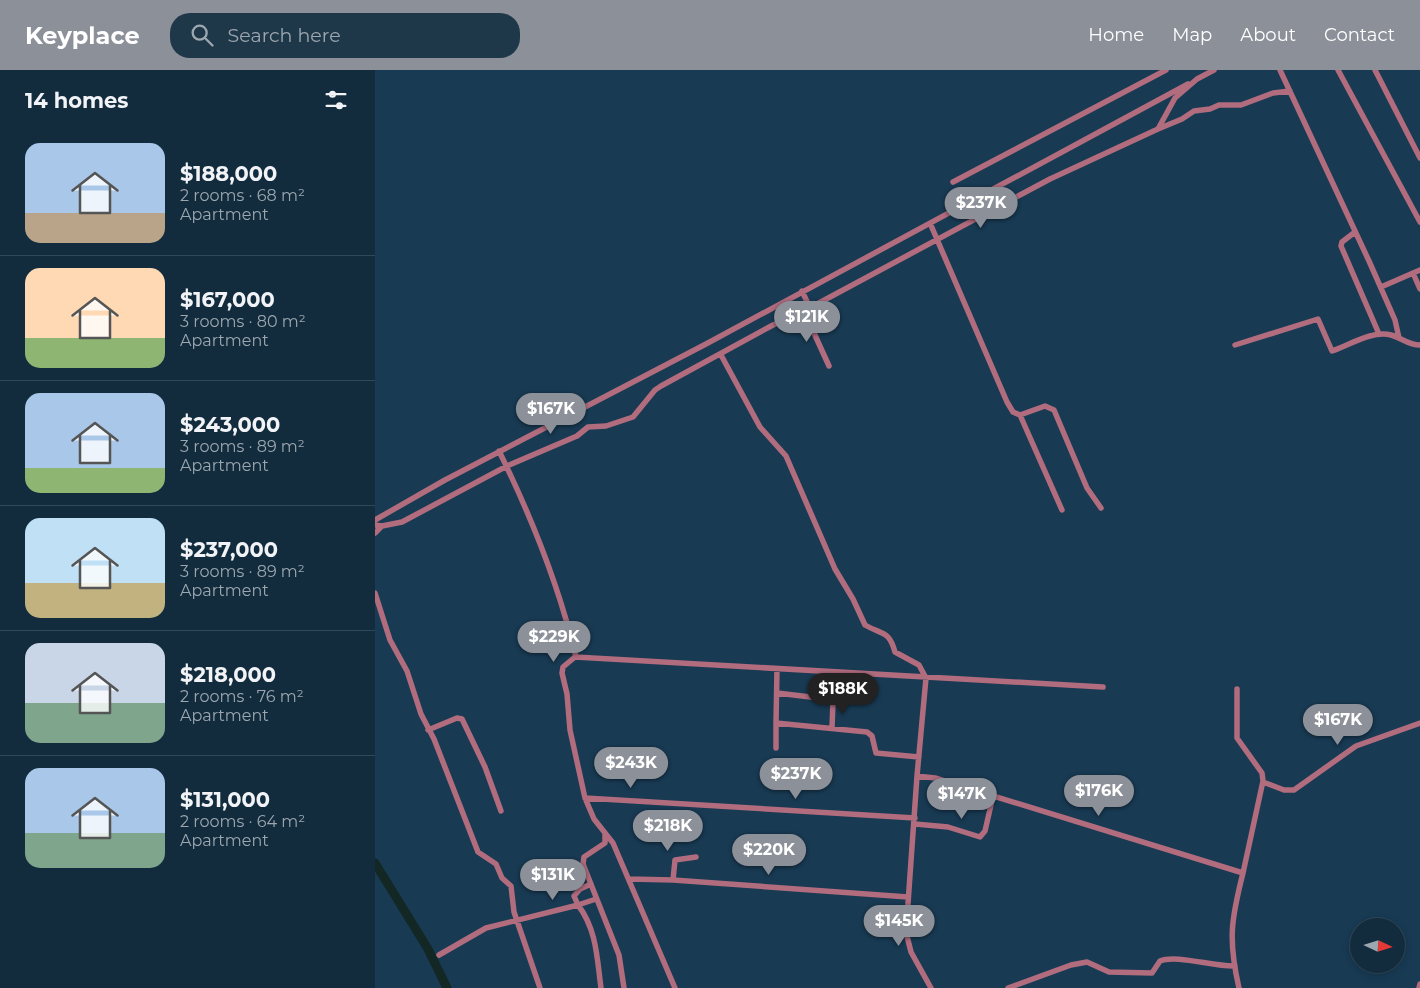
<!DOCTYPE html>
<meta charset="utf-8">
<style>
body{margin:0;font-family:Montserrat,sans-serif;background:#1f3849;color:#f1f3f6;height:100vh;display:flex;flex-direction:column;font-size:19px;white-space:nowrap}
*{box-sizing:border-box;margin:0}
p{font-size:16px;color:#9ca7b0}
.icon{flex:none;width:28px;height:28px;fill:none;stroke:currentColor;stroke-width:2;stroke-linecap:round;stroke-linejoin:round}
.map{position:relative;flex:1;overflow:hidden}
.panel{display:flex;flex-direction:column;background:#122c3e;width:375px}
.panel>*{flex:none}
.needle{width:32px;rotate:94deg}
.tools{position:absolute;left:975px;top:848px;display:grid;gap:10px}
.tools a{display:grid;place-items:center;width:55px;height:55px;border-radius:50%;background:#122c3e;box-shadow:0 2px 8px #0003,0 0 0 1px #314858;font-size:25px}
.price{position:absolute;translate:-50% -42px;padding:0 11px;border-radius:18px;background:#8c9099;color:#fff;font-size:16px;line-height:32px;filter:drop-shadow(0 1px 2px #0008)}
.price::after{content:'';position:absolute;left:50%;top:30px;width:15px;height:11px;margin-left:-8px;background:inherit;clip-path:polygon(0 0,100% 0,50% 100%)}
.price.selected{background:#222;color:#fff}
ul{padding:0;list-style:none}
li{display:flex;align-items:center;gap:15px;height:125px;padding:0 25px}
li+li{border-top:1px solid #314858}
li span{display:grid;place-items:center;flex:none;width:140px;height:100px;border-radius:15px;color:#555}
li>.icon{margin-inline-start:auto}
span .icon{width:60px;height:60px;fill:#fffc;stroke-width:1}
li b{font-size:21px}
h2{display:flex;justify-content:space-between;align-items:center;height:60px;padding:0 25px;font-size:21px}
header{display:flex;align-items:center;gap:30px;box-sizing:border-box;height:70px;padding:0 25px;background:#8c9099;color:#fff}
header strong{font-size:24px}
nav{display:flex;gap:28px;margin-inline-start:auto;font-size:18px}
.search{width:350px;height:45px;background:#1f3849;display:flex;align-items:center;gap:12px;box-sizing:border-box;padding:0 18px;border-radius:20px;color:#9ca7b0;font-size:19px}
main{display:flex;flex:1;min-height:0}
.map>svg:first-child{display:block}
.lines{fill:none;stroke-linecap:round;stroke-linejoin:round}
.river{stroke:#132825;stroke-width:9}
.minor{stroke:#b16c7e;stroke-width:5.5}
</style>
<header>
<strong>Keyplace</strong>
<div class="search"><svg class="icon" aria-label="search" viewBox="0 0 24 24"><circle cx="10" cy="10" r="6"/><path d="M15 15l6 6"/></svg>Search here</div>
<nav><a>Home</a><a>Map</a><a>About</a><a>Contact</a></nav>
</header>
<main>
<section class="panel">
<h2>14 homes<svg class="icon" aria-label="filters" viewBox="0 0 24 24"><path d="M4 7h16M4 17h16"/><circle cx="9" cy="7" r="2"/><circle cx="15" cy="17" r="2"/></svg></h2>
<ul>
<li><span style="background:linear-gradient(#a9c7e8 70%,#b9a48a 0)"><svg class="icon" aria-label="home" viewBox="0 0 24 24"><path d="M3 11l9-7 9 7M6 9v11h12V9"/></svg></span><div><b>$188,000</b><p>2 rooms · 68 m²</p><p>Apartment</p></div></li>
<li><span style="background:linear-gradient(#ffd9b3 70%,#8fb573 0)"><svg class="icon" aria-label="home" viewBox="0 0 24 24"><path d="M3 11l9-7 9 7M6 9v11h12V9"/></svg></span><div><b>$167,000</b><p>3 rooms · 80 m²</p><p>Apartment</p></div></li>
<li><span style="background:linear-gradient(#a9c7e8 75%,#8fb573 0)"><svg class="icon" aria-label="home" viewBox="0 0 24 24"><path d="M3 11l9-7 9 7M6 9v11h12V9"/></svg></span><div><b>$243,000</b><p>3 rooms · 89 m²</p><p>Apartment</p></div></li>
<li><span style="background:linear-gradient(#bfe0f5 65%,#c2b280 0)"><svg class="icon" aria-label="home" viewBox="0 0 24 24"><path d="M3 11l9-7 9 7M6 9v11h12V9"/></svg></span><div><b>$237,000</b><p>3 rooms · 89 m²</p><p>Apartment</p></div></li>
<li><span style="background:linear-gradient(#c9d6e8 60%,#7fa58c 0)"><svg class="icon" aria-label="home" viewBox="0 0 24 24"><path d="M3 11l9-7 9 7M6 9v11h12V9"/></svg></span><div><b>$218,000</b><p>2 rooms · 76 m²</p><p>Apartment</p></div></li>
<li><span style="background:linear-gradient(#a9c7e8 65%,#7fa58c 0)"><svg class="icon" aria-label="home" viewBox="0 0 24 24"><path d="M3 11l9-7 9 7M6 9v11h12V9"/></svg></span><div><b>$131,000</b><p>2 rooms · 64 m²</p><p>Apartment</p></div></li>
</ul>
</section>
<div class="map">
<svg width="1045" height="918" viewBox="0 0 1045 918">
<rect width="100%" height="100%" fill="#183a53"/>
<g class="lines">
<path class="river" d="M0 793 53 879 72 918"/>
<path class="minor" d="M905 0 994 191 1020 250 1024 268
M963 0 1045 152
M1000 0 1045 88
M783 59 807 49 819 41 835 39 844 35H866L898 23 915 21
M578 112 791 0
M615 121 617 141
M555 153 632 332 638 342 645 345 687 440
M980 162 967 172 966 176 1004 264
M1038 203 1045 219
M1006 217 1045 200
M427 221 435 238
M429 241 454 296
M860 275 943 249 957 281C974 275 998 260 1016 265 1027 268 1033 275 1045 275
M346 285 385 357 411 386 460 499 478 529 490 555C507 565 514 560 520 582L544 595 551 608 542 706
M645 345 670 336 679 340 712 418 726 438
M124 381C156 446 184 516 201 587
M0 450 70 410 331 274 813 14
M0 455 7 456 27 452 132 396 202 366 213 357 231 356 258 347 280 320 286 316 398 255 429 241 675 109 783 59 800 28 822 9 839 0
M0 463 7 456
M0 523 15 570 32 601 46 644 59 669 103 782 121 794 127 808 136 816 139 842 165 918
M402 599 401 653 492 662 497 666 501 683 544 687
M402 623 477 632
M457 658 458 630
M53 660 82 648 87 649 110 697 126 741
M401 678V653
M888 712 909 720H919L981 676 1045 653
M210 728 540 748
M540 754 573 757 605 767 610 761 618 726
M230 763V773L209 787 208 794 244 885 249 918
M254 809 298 810 533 827
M298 810 300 790 321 787
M216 814 205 819 199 826 203 835 221 829
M64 885 111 858 203 835C222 860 222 889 226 918
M300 918 238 773 219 749 210 728 195 660 192 624 187 603 188 597 200 587 728 617
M556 918 536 882 531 862 542 706 560 708 868 803 888 711 887 703 862 668V619
M633 918 696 895 712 892 734 902 777 903 785 891C801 884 839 897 860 896
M864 918C853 870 856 850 868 803
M1044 918 1045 914"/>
</g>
</svg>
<div class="tools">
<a><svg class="needle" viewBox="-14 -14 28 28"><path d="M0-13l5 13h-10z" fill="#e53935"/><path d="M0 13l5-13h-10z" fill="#9ca7b0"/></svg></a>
</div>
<b class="price" style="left:606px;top:159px">$237K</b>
<b class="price" style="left:432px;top:273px">$121K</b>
<b class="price" style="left:176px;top:365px">$167K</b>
<b class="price" style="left:179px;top:593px">$229K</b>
<b class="price selected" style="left:468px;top:645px">$188K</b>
<b class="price" style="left:963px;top:676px">$167K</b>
<b class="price" style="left:256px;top:719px">$243K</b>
<b class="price" style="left:421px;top:730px">$237K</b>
<b class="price" style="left:724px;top:747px">$176K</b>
<b class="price" style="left:587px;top:750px">$147K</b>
<b class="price" style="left:293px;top:782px">$218K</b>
<b class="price" style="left:394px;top:806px">$220K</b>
<b class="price" style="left:178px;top:831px">$131K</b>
<b class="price" style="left:524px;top:877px">$145K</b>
</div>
</main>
